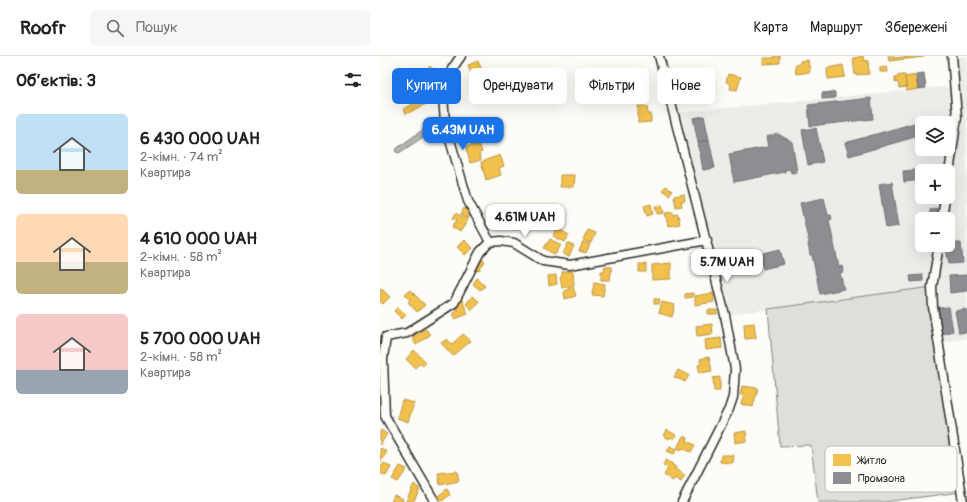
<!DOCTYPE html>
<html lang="uk">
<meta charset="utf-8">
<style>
body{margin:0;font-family:Pangolin,sans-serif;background:#f6f6f6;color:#202124;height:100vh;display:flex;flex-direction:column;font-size:15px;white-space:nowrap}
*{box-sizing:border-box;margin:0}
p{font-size:13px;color:#757577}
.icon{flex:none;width:22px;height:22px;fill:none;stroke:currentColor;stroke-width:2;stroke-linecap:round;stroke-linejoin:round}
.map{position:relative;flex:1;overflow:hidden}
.details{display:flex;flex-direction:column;background:#fff;width:380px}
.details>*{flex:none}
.banner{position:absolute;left:12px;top:12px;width:380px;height:36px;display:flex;gap:8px}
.controls{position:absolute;left:535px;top:60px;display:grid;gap:8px}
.controls a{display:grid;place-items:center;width:40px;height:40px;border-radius:6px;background:#fff;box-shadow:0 4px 16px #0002;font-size:20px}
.price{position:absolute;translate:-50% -34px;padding:0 9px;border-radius:8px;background:#fff;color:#222;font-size:13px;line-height:26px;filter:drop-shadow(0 1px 2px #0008)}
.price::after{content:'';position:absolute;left:50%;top:24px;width:12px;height:9px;margin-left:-6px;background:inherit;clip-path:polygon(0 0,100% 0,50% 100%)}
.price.current{background:#1a73e8;color:#fff}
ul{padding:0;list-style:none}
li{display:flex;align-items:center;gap:12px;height:100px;padding:0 16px}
li span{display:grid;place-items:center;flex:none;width:112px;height:80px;border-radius:6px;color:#555}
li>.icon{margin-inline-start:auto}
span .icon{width:48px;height:48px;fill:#fffc;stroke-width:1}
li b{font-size:17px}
h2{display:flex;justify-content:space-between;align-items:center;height:48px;padding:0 16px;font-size:17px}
.tag{padding:0 14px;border-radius:6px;background:#fff;box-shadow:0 4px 16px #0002;font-size:14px;line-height:36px}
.tag.current{background:#1a73e8;color:#fff}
header{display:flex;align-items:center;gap:24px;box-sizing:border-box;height:56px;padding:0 20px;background:#fff;border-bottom:1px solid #e0e0e0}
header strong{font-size:19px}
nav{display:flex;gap:22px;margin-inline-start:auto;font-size:14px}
.search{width:280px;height:36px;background:#f6f6f6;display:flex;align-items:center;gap:10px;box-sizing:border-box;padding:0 14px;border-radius:6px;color:#757577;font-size:15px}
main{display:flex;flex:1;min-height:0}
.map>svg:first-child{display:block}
.built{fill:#edece8;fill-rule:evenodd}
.green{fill:#dfdeda;stroke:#858482}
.water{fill:#b5b4b1;stroke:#7e7d7b}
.homes{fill:#f2c14e;stroke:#b69444}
.industry{fill:#8d8d92;stroke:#707073}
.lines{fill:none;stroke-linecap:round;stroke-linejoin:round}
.street-casing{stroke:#2b2b2b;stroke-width:11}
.street{stroke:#fdfcf7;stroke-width:8}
.key{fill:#fdfcf7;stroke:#bebdba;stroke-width:1}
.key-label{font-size:11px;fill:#2b2b2b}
</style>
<header>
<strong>Roofr</strong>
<div class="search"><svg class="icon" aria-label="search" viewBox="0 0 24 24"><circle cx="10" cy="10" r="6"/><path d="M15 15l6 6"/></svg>Пошук</div>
<nav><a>Карта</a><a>Маршрут</a><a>Збережені</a></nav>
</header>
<main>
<section class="details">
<h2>Об’єктів: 3<svg class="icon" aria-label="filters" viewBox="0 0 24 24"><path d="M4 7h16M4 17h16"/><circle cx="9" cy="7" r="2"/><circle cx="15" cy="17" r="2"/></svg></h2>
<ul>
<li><span style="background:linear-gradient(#bfe0f5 70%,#c2b280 0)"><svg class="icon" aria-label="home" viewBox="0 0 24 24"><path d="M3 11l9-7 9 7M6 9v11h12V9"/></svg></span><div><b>6 430 000 UAH</b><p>2-кімн. · 74 m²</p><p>Квартира</p></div></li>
<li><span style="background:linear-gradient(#ffd9b3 60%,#c2b280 0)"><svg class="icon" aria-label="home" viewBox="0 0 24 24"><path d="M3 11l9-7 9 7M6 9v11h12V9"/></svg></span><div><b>4 610 000 UAH</b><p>2-кімн. · 58 m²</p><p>Квартира</p></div></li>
<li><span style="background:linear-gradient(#f6c9c9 70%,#9aa5b1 0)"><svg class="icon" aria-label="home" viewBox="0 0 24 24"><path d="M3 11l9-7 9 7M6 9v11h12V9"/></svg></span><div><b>5 700 000 UAH</b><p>2-кімн. · 58 m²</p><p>Квартира</p></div></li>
</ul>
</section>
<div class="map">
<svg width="587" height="446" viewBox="0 0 587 446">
<rect width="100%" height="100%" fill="#fdfcf7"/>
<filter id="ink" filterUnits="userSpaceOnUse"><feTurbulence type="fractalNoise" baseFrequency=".025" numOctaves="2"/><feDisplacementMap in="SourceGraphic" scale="8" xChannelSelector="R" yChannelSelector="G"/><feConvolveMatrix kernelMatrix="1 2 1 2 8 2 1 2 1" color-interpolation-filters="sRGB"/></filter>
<g filter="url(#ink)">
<path class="built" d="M572 0H587V282L558 287 552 231 345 259 294 57 574 30ZM542 67H568V93H542ZM542 115H568V141H542ZM542 163H568V189H542Z"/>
<path class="green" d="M552 231 581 436 503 446H438L431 389 400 390 388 253Z"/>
<path class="water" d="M55 65H60V70L19 97 16 96 15 94 20 90Z"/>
<path class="homes" d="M394 0H400V7L383 8V2H394Z
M483 0 484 5 488 4 489 18 475 19 473 2Z
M508 0H514V2L532 0H544V1L509 5Z
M428 4 430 16 416 18 415 9 420 8V5Z
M98 5 102 14 91 18 88 9Z
M463 9 465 21 448 23 447 12Z
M50 10 59 19 53 26 51 25 48 28 40 21Z
M507 11 508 16H500V12Z
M348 18 361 21 357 34 350 33 351 28 346 26Z
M518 19H525L526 31 519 32 518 26 515 27V21H519Z
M536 19 538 33 527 35 525 21Z
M35 37 38 44 47 39 50 46 26 58 23 53 32 49 28 41Z
M258 50H267L268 58H271V66L258 67Z
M118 76 119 82 114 83 113 77Z
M106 77 108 86 101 88 99 79Z
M97 88V90H100L102 96 99 97 101 104 90 107 86 91Z
M120 99 124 110 119 112 121 119 106 124 101 106Z
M180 119H195L194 131H180Z
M286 130 292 135 289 139 282 134Z
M304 138 305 145H301L302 150 296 151 294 140Z
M271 148 273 158 267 160 264 150Z
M282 149 284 157 277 158 275 150Z
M84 152 91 157 88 163 81 158Z
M138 155 142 164 136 166 135 164 127 168 124 161Z
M293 156V159L298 158 300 168 288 170 285 157Z
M76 157 88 164 80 176 72 171 77 164 73 162Z
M173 158 176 170 167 173 164 160Z
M112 164H118L119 170 113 171Z
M139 166 141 170 133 174 131 170Z
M178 173 189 179 185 186 173 180Z
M207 174 215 177 211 187 203 184Z
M170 183 181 189 175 199 164 192Z
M84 184 93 192 85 199 77 191Z
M203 186 210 188 206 197 199 195Z
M188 187 194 190 189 201 183 198Z
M100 203 105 205 99 215 94 213Z
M291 207V223L272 224V209Z
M259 208H266V216H259Z
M225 210 232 211 230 224H221V215H224Z
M193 215 194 229 182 232 180 221 182 220V216Z
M176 219 177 228 169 230 168 220Z
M97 222 105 230 100 234 93 228Z
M214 226 225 228 223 240 212 239Z
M193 231 196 240 185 243 184 235Z
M1 232 10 241 3 248 0 245V233Z
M30 234 45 249 37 256 28 246 30 244 25 238Z
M313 237V241L305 242V238Z
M333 237 334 246 315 249V240Z
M92 240 99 245 92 254 86 248Z
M274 243H280L279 248H274Z
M82 244 88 258 75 263 73 257 78 255 75 248Z
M282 246 295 249 292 261 279 257Z
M18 251 26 259 22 263 14 255Z
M328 254H337V258H328Z
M374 267 376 282 365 283 364 268Z
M332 268 333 278 317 280 316 270Z
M46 273 50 279 36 289 32 281Z
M83 278 91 285 73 300 61 287 67 283 72 288Z
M341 282 342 292 326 294 325 284Z
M34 294 46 306 43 310 40 307 35 312 26 303Z
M329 301 332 315 320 317 318 309 321 308 320 303Z
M298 314 309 319 305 326 294 321Z
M340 321V335H334L333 322Z
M362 330 378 332 373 351 361 348 364 339H360Z
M22 344 34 347 28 366 17 362Z
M1 374 7 378 0 389V376Z
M287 374 296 379 294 383 291 381 289 383 284 380Z
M366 375 367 385 355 387 354 377Z
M303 380 308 382 307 385 315 389 311 396 302 392 301 394 297 392Z
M290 390 297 393 294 398 287 395Z
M1 392 7 396 0 406V394Z
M341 399H354L353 407 340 406Z
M286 404 293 408 292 409 296 411 295 413 305 419 301 426 295 422 293 425 284 419 288 412 283 409Z
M4 407 11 411 6 420 0 417V413Z
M20 410 27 413 18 426 12 423Z
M77 415 79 425 60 429 58 417Z
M34 428 40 433 33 446H28L26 445Z
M67 433 70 439 62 445 58 440Z
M14 439 23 443 22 446H11Z"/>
<path class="industry" d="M544 17 546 32 538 33 536 18Z
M455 36V42L442 43V37Z
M491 42 493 63 430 70 428 49Z
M324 60 329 84 318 86 313 62Z
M545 64 546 67H542V79L469 100 465 87Z
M436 72 443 106 428 109 422 74Z
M398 78 412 86 417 116 411 117 410 113 405 114V116L354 126 349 98 388 91 386 81Z
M329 84 335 112 323 114 318 86Z
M549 113V115H542V124L524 126 523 115Z
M512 126 519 170 506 172 499 128Z
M444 142 448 159H451L452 163 449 164 459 211 462 210 463 216 460 217 464 233 440 238 432 199H430L428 188 429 187 420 147Z
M557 152 556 163H549L550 154Z
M568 187H581L583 207 569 208 566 193H568Z
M400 193 404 208 383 213 380 198Z
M543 219V225L531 226 530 220Z
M587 219V235L570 237 569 220Z
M569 251 573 275 562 278 558 252Z
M587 253V276L579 277 575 255Z"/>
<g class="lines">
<g class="street-casing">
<path id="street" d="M81 0 72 13 63 39 65 67 88 145 110 186
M279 0 345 259 355 313 353 341 349 353 302 446
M568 124 577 61 572 0
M562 163 565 141
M559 189 552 231 553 251 583 446
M6 281 27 277 74 247 100 196 110 186 121 185 134 187 163 205 190 209 327 184
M6 281 3 303 5 360 55 446"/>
</g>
<use href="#street" class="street"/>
</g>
</g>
<rect x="445" y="390" width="132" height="46" rx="6" class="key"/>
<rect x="453" y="398" width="18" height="12" fill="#f2c14e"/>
<rect x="453" y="416" width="18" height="12" fill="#8d8d92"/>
<g class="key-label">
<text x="478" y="408">Житло</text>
<text x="478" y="426">Промзона</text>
</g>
</svg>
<div class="controls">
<a><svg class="icon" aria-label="layers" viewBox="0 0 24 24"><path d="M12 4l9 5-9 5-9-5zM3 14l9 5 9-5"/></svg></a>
<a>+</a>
<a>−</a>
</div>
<b class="price current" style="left:83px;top:95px">6.43M UAH</b>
<b class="price" style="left:145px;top:182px">4.61M UAH</b>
<b class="price" style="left:347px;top:227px">5.7M UAH</b>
<div class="banner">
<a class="tag current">Купити</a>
<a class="tag">Орендувати</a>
<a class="tag">Фільтри</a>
<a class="tag">Нове</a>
</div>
</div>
</main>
